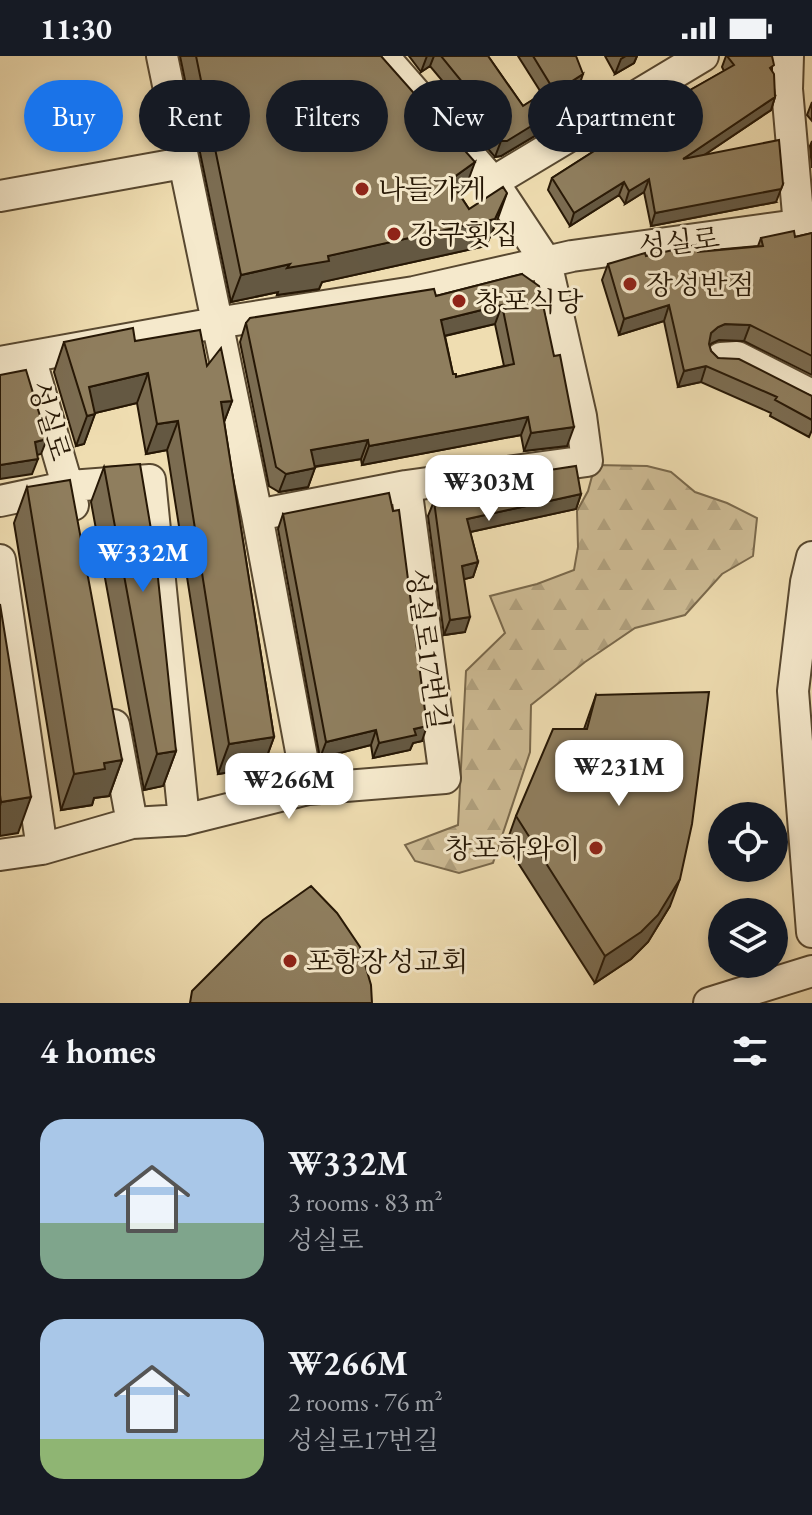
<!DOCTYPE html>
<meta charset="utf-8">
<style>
body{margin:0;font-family:"EB Garamond","Noto Serif KR",serif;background:#242831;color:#f1f3f6;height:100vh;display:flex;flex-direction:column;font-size:30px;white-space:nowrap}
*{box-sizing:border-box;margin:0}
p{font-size:26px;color:#9ea1a6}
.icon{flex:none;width:44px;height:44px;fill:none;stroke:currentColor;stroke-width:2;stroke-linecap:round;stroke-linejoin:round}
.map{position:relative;height:947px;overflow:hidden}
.side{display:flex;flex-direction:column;background:#171b24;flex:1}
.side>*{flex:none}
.hud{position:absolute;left:24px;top:24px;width:764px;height:72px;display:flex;gap:16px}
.tools{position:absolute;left:708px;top:746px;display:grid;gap:16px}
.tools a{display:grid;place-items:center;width:80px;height:80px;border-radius:50%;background:#171b24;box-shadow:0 4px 12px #0003;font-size:40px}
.price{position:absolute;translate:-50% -68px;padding:0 18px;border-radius:16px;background:#fff;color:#222;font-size:26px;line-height:52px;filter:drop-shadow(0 2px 4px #0008)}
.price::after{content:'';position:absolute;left:50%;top:48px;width:24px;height:18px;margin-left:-12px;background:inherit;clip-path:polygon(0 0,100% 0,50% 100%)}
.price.active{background:#1a73e8;color:#fff}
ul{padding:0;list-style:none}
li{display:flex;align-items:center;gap:24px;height:200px;padding:0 40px}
li span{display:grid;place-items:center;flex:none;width:224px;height:160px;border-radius:24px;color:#555}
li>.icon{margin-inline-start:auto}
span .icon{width:96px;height:96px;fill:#fffc;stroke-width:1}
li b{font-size:34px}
h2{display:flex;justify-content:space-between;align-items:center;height:96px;padding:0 40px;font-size:34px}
.chip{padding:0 28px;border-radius:36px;background:#171b24;box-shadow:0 4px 12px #0003;font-size:28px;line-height:72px}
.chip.active{background:#1a73e8;color:#fff}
.status{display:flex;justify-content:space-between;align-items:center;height:56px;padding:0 40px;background:#171b24;direction:ltr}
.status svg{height:22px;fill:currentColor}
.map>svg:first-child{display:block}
.forest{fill:url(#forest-firs);stroke:#7a694c;stroke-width:2}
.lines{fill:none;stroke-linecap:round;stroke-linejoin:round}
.street-casing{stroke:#584830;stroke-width:34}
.street{stroke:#f5e9cc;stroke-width:30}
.wall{fill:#7b6c51;stroke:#261705;stroke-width:2;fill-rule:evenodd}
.shaded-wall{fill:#645842;stroke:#261705;stroke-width:2}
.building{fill:#8f7e5e;stroke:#261705;stroke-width:2;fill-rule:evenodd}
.poi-dot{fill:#8f2418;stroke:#f5e9cc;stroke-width:3}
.labels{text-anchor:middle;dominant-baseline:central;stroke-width:6;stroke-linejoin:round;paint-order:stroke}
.poi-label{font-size:28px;fill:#261705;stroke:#f5e9cc;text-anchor:start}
.street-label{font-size:28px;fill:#261705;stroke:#f5e9cc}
</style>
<div class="status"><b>11:30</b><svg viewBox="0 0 49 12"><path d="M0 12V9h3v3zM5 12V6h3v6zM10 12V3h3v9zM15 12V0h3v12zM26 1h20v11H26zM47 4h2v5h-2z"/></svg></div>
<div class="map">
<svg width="812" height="947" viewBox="0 0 812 947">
<defs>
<pattern id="forest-firs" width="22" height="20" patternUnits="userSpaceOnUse" patternTransform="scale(2)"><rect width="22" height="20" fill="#cdbb94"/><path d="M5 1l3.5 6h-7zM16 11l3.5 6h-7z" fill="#b0a07e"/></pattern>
</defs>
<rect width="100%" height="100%" fill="#efddb1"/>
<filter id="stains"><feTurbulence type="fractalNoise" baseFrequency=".0025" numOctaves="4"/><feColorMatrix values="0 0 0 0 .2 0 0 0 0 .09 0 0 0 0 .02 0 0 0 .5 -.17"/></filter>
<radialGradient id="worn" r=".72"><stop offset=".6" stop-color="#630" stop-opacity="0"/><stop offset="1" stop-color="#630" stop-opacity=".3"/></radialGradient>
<path class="forest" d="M595 409 647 410 671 416 695 436 727 447 757 462 753 500 722 518 685 559 635 572 585 606 531 649 530 696 493 807 459 817 415 805 405 789 458 769 466 615 505 577 490 540 537 528 574 514 578 491 577 455 588 435Z"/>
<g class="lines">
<g class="street-casing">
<path id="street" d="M162 0 257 459 308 733
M788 0 787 33 799 170
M493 126 703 0
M0 140 183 107
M30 301 73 449
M721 302 737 301 812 339
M0 306 216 267 414 236 572 200 812 167
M0 445 70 430 150 424 184 764
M257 459 406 430 587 405 581 360 546 206 493 126 383 0
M812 501 806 526 793 635 812 876
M0 504 42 793
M114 669 132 767
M0 799 42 793 132 767 184 764 308 733 445 722 406 430
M709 947 812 915"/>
</g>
<use href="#street" class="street"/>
</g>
<path class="wall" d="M180 0H381L465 133 459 138 469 153 497 165 486 190 322 226 319 233 277 239 278 236 231 246Z
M409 0H488L523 50 542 38 518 0H576L578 33 560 45 564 50 558 66 501 100 495 101 472 74 476 65 430 10 421 16Z
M605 0H637L634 7 615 18Z
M726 0H772V15L775 41 771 54 704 99 776 146 651 170 644 136 625 148 619 139 570 170 548 134 552 122 594 95 598 84 629 67 669 46 724 15 722 11Z
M812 46V65L807 59Z
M812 85V112L810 90Z
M812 177V319L744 285 719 284 712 287 709 289 711 295 718 302 812 340V374L809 381 770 360 771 357 701 326 678 331 664 265 619 279 602 224 608 208 646 200 758 190 761 182 795 181Z
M522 218 567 390 524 395 521 379 362 409 361 403 315 411 308 431 279 436 269 430 240 286 246 267 436 240ZM495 268 504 310 456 321 453 318 445 280Z
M135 285 207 310 232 345 224 366 274 681 263 711 218 718 167 394 146 398 137 347 95 357 84 388 76 390 54 316 64 286Z
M104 411 176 695 163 730 144 734 91 446Z
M523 418 581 438 576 453 470 476 478 506 473 521 464 523 465 576 444 579 428 460 434 445 519 428Z
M27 431 122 704 109 740 94 742 92 749 61 754 14 467Z
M283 458 422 685 413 687 410 694 373 702 371 689 320 702 278 473Z
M596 639 670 850 648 886 631 903 595 927 506 788 516 760 584 673Z"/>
<path class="shaded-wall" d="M427 0H434L430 10 421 16Z
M626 0H637L634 7 615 18 621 3Z
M583 18 578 33 550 51 555 36Z
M775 41 771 54 679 116 683 103Z
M564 50 558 66 501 100 495 101 501 85Z
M475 106 465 133 440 152 450 124Z
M649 123 644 136 625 148 629 135Z
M624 126 619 139 570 170 574 157Z
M783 128 776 146 651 170 655 157Z
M507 137 497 165 486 190 322 226 319 233 277 239 278 236 231 246 241 219 495 163Z
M502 249 495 268 435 282 441 264Z
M669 249 664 265 619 279 624 263Z
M725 268 750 269 744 285 719 284 712 287 705 293 711 277 718 271Z
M706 310 701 326 678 331 684 315Z
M148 317 137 347 87 359 89 331Z
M232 345 221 374V346Z
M95 358 84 388 76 390 87 360Z
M528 361 521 379 362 409 369 390Z
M178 365 167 394 146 398 157 368Z
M574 371 567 390 524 395 531 377Z
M47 383 41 398 29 401 35 386Z
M368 384 361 403 305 412 311 394Z
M38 403 32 418 0 423V409Z
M315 412 308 431 279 436 286 418Z
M581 438 576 453 461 478 467 463Z
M478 506 473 521 457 525 462 510Z
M470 561 465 576 444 579 450 564Z
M427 670 422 685 413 687 410 694 373 702 379 687 414 673Z
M376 674 371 689 320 702 326 686Z
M274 681 263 711 218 718 229 688Z
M176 695 163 730 144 734 157 698Z
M122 704 109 740 94 742 92 749 61 754 74 718 104 707Z
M31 741 18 777 0 780V750L1 746Z
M680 823 670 850 648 886 631 903 595 927 605 900Z"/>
<path class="building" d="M196 0H381L475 106 450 124 469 153 503 131 507 137 495 163 328 200 329 205 287 212 290 208 241 219Z
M441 0H488L523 50 551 32 564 50 507 85H501L478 59 485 54Z
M533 0H576L583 18 555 36Z
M727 0H772L774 9 770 12 774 18 775 41 683 103 779 84 783 128 781 133 655 157 649 123 629 135 624 126 574 157 552 122 602 90 598 84 627 64 629 67 666 42 669 46 734 9Z
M794 175 795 181 812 177V300L750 269 725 268 718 271 711 277 709 288 711 295 718 302 739 303 812 340V364L775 344 777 341 706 310 684 315 669 249 624 263 608 208 645 197 646 200 696 189 698 196 763 190 761 182Z
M522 218 539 230 554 300 560 299 574 371 531 377 528 361 369 390 368 384 311 394 315 412 286 418 276 411 246 267 250 262 434 233 436 240ZM502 249 514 308 456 321V318H453L441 264Z
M133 272 135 285 200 274 207 310 221 292 232 345 221 346 274 681 229 688 178 365 157 368 148 317 89 331 95 358 87 360 64 286Z
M26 314 47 383 35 386 38 403 0 409V319Z
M140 408 156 503 176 695 157 698 104 411Z
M576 410 581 438 467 463 478 506 462 510 470 561 450 564 434 445 525 427 523 418Z
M70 424 122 704 104 707 105 713 74 718 27 431Z
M389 437 393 455 399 454 427 670 414 673 416 679 379 687 376 674 326 686 283 458Z
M0 548 31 741 1 746 0 739Z
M709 636 692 768 680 823 658 859 641 876 605 900 516 760 553 673H587L596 639Z
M311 830 337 857 360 891 371 929 372 947H190L192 935 263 864Z"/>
<g class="poi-dot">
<circle cx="362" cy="133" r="8"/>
<circle cx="394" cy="178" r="8"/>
<circle cx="630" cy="228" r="8"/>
<circle cx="459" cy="245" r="8"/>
<circle cx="596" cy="792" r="8"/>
<circle cx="290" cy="905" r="8"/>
</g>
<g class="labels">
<g class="poi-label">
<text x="378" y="133">나들가게</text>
<text x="410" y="178">강구횟집</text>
<text x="646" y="228">장성반점</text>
<text x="475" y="245">창포식당</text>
<text x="580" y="792" text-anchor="end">창포하와이</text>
<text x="306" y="905">포항장성교회</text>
</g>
<g class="street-label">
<text transform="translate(679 186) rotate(-7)">성실로</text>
<text transform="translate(50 365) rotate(73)">성실로</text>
<text transform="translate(428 593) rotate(82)">성실로17번길</text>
</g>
</g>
<rect width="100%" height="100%" filter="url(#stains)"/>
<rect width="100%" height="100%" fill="url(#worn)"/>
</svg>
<div class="tools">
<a><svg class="icon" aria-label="locate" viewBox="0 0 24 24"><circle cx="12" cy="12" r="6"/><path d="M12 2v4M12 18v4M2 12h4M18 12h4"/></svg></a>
<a><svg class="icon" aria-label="layers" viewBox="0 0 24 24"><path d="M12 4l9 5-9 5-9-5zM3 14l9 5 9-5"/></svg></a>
</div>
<b class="price" style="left:489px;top:467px">₩303M</b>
<b class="price active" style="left:143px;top:538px">₩332M</b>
<b class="price" style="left:619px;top:752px">₩231M</b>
<b class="price" style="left:289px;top:765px">₩266M</b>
<div class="hud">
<a class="chip active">Buy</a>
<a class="chip">Rent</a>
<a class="chip">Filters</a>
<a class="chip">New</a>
<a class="chip">Apartment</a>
</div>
</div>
<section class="side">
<h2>4 homes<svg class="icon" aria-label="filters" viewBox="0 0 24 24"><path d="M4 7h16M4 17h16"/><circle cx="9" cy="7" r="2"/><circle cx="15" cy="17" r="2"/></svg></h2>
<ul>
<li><span style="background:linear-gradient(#a9c7e8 65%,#7fa58c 0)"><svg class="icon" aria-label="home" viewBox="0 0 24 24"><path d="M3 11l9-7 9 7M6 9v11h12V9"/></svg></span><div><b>₩332M</b><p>3 rooms · 83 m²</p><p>성실로</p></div></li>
<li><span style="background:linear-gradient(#a9c7e8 75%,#8fb573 0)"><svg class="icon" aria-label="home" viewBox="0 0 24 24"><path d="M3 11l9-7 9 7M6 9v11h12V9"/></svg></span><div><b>₩266M</b><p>2 rooms · 76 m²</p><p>성실로17번길</p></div></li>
</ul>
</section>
